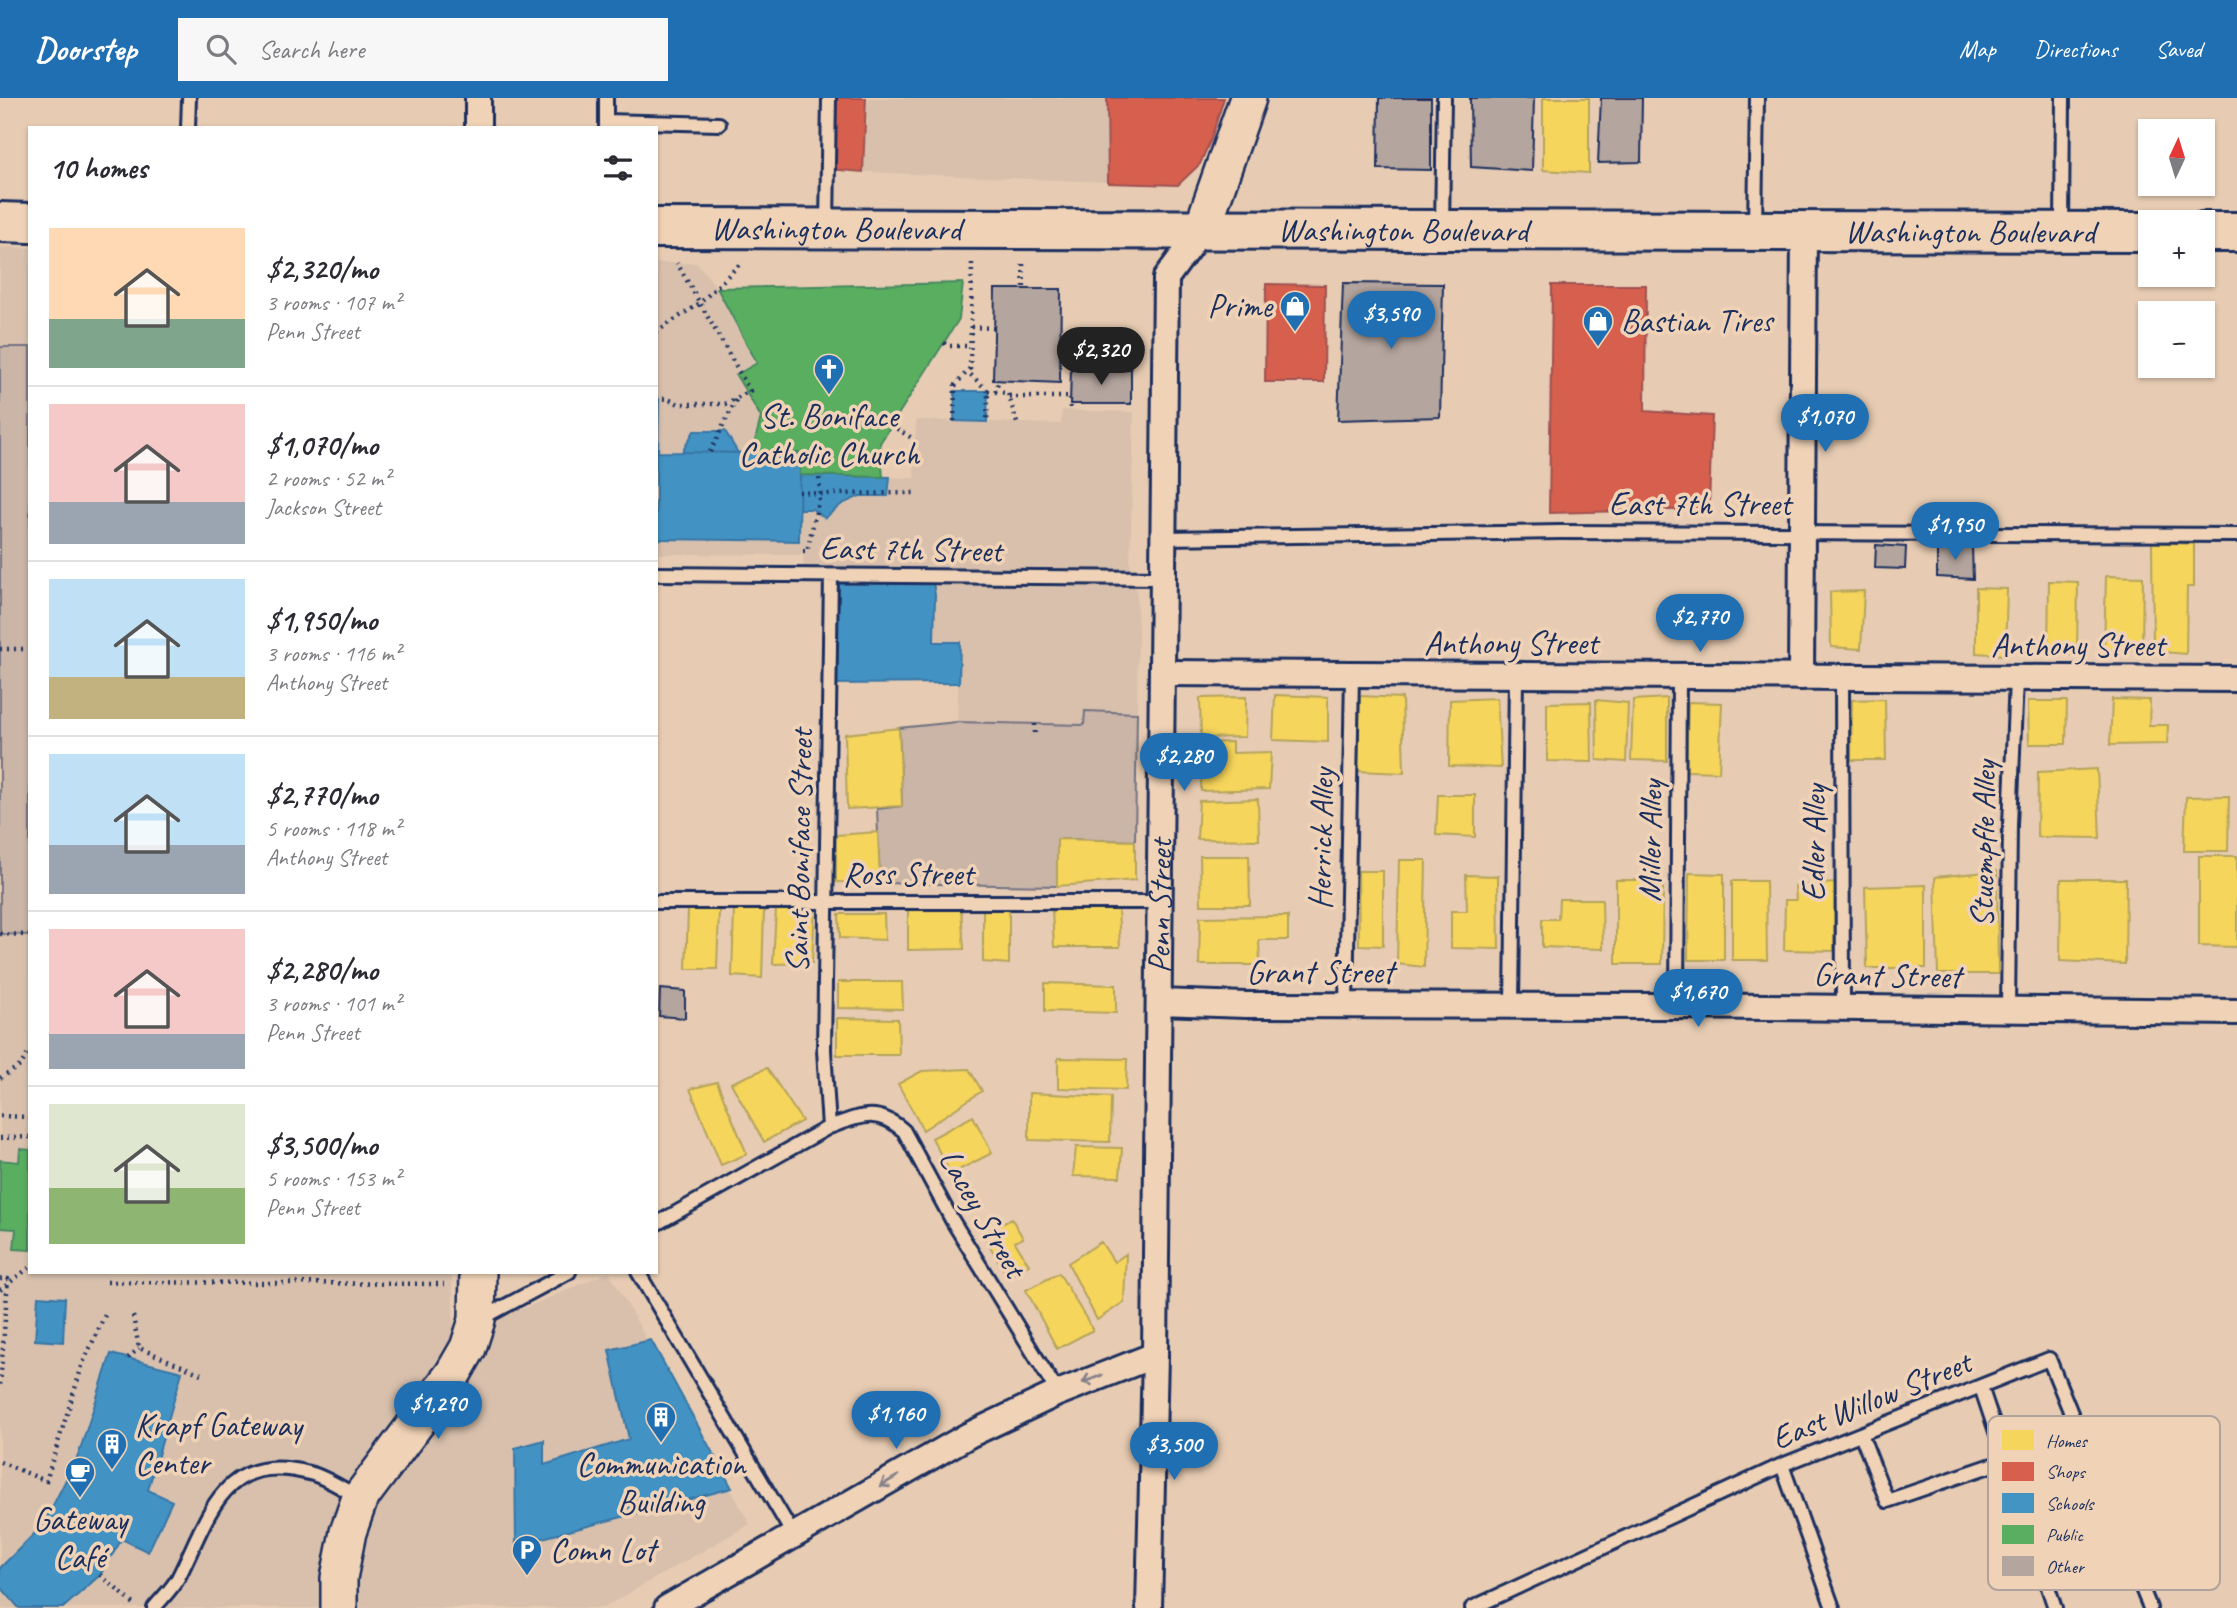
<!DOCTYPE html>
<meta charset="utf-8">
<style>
body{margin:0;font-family:Caveat,sans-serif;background:#f7f7f7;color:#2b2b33;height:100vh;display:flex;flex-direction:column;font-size:26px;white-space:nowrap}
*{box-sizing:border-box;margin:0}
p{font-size:23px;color:#7c7c81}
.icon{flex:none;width:38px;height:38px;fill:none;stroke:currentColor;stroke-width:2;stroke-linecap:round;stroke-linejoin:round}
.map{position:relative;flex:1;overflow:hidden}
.sheet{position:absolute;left:28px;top:28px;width:630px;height:1148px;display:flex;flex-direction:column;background:#fff;border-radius:0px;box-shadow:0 2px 5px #0004}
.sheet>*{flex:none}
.needle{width:46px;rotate:4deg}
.controls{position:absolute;left:2138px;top:21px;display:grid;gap:14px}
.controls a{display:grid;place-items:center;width:77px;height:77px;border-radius:0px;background:#fff;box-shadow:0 2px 5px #0004;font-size:35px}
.price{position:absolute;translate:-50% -60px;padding:0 16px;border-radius:24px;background:#1f6fb2;color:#fff;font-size:23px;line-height:46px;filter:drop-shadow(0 2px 4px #0008)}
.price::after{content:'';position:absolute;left:50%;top:42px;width:21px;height:16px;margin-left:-10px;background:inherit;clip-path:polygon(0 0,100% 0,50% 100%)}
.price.on{background:#222;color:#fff}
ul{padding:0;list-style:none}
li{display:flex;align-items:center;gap:21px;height:175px;padding:0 21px}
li+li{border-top:2px solid #e1e1e2}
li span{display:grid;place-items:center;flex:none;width:196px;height:140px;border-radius:0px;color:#555}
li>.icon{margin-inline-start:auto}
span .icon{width:84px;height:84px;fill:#fffc;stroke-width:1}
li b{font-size:30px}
h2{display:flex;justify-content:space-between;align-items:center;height:84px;padding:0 21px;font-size:30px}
header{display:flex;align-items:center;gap:42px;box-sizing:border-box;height:98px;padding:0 35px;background:#1f6fb2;color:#fff}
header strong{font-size:33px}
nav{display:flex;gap:38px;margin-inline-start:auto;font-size:24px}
.search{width:490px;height:63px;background:#f7f7f7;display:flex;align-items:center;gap:18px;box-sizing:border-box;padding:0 24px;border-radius:0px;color:#7c7c81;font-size:26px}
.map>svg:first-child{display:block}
.built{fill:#d8c0ad}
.green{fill:#cab5a7;stroke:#727282;stroke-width:2}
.homes{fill:#f6d55c;stroke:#b4a35d;stroke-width:2}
.shops{fill:#d6604d;stroke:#9e5152;stroke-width:2}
.schools{fill:#4393c3;stroke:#3775a5;stroke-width:2}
.public{fill:#5aae61;stroke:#478860;stroke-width:2}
.building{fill:#b4a59e;stroke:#1b2f5e;stroke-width:2}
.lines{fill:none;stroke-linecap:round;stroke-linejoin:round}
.lane-casing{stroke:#1b2f5e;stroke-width:18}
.street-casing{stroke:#1b2f5e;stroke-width:30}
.secondary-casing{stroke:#1b2f5e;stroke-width:40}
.primary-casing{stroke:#1b2f5e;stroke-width:44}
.path{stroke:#1b2f5e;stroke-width:4.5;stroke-dasharray:2 5;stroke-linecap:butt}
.lane{stroke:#f0d3b7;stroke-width:12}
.street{stroke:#f0d3b7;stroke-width:24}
.secondary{stroke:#f0d3b7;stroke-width:35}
.primary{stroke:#f0d3b7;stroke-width:38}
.oneway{stroke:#86818a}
.labels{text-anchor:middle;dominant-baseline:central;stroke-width:7;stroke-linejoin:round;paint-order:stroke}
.street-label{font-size:33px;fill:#1b2f5e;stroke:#f0d3b7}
.poi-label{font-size:33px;fill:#1b2f5e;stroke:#f0d3b7;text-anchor:start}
.key{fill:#f0d3b7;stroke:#b0a29c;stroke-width:2}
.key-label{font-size:19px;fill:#1b2f5e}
</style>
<header>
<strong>Doorstep</strong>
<div class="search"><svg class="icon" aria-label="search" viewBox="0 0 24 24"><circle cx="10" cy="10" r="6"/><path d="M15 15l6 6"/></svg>Search here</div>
<nav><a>Map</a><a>Directions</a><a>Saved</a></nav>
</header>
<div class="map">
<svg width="2237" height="1510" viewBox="0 0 2237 1510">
<rect width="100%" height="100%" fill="#e7ccb3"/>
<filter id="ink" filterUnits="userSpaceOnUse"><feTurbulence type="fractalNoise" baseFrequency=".0143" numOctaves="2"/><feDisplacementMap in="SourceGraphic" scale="14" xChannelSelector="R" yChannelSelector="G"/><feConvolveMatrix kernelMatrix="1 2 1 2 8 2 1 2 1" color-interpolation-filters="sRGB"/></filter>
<g filter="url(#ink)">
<path class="built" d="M868 0H1224L1211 41 1200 66 1178 87 863 74Z
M0 149 30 150V1174H452L454 1240 609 1174 750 1426 603 1510H0Z
M656 165H697L717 190 757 265 800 355V377L914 380 916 322 1061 326 1062 312 1134 314 1130 465 1136 481 1138 534 1135 743 1058 741 880 785 877 711 902 708 899 630 957 623 960 545 934 544 935 497 932 479 804 477 803 457 656 456Z"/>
<path class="green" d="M0 249H30V837L0 836Z
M1085 613 1137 615 1135 743 1058 741 1057 788 880 785 877 711 902 708 899 630 957 624 1084 627Z"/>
<path class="homes" d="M1543 0H1589V75L1543 72Z
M2152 444 2194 446V489H2187L2186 556 2153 553Z
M2106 478 2143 479 2142 551 2104 552Z
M2049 483 2078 484 2077 557 2048 555Z
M1976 490 2007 491 2005 557 1976 555Z
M1864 493 1861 551 1831 549 1830 494Z
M1275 597 1328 599V644L1273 642Z
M1360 598 1402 600 1404 675 1358 673Z
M1246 599 1245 639 1201 640 1200 600Z
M1497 600 1501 670 1449 668 1450 602Z
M1667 600V663L1631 662 1633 602Z
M1885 601 1886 662H1851L1852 602Z
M2112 601 2150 602 2149 627H2168L2167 646 2110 647Z
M1596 602 1628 605 1626 664 1597 662Z
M2028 603H2067L2066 646H2029Z
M1591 604 1592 664 1547 663V605Z
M1688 604 1722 605 1719 674 1686 673Z
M899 630 902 708 847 711 845 636Z
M1232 644V655L1271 654 1269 691 1201 693 1202 645Z
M2097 671 2100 740 2037 739 2038 674Z
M1438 697H1475V739L1436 737Z
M2229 698 2228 753H2184L2186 699Z
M1258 701 1259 742 1197 741 1199 703Z
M878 734 880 785 836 784V737Z
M1057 741 1135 743V782L1057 788Z
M1200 758H1249L1250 807H1201Z
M2199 758H2237V849L2199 848Z
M1399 762H1426L1424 869 1397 866Z
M1358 773H1383V848L1359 847Z
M1997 773 1998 876H1938L1935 779Z
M1689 775 1724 776V862H1688Z
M1466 777 1498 778 1499 851 1451 850V813H1467Z
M2061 781H2126L2125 866 2060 863Z
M1616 782H1663L1662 866H1616Z
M1732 783H1766L1767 862H1732Z
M1835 785 1834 853 1784 852 1785 802H1796L1795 788Z
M1926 787V870H1867L1865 789Z
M1559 801H1602L1603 851 1542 849V821H1558Z
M1118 810 1120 849H1054L1052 811Z
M776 811H815L812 865 773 866Z
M961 811 964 851 908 852V812Z
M1009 811V866L983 864V812Z
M688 812H719L717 871H686Z
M734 812H764L762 880 732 878Z
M839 816H884L885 842 840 840Z
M1288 818V842H1259L1260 867H1199L1200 819Z
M838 884H902L903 911 838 910Z
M1045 885 1116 887V915L1045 913Z
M837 920 898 921 899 957H837Z
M1058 960 1127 961 1126 992 1058 990Z
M767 970 802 1023 764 1044 731 985Z
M969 971 982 993 923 1032 898 986 922 973Z
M717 984 747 1056 721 1067 690 991Z
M1029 995 1111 999 1110 1044 1029 1042Z
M973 1018 992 1055 951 1076 932 1040Z
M1076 1049 1122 1050 1120 1079 1073 1078Z
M1012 1121 1023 1140 1015 1144 1029 1167 1008 1179 982 1135Z
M1101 1144 1114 1164 1126 1156 1124 1204 1097 1222 1068 1165Z
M1059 1175 1093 1232 1057 1251 1026 1192Z"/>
<path class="shops" d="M831 0H866L863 74 828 71Z
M1107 0H1224L1211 41 1200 66 1178 87 1108 85Z
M1266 186 1325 187 1324 284H1265Z
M1552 187H1646L1645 313 1712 318 1709 411 1549 415Z"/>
<path class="schools" d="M955 293H988L987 324 954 323Z
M656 300 659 301 658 354 800 355 799 443 656 441Z
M694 333H725L738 355 682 354Z
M800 377 890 379 888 398H860L842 406 825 420 812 411H799Z
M831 478 932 479 935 497 934 544H960L959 585 829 586Z
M38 1198 65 1200 63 1244 35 1242Z
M651 1242 732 1390 516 1447 515 1350 544 1342V1367L629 1341 609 1252Z
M111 1256 182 1274 148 1392 172 1403 148 1454 122 1441 100 1477 63 1510H19L0 1488V1470L43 1427 78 1358Z"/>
<path class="public" d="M963 185 959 221 880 345 883 379 800 377V355H752L761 319 736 277 757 265 717 190Z
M20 1051 30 1052V1152L14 1151 16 1131 0 1130V1062L19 1064Z"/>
<path class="building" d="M1379 0H1431V72L1378 71Z
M1470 0H1534L1532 73 1471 69Z
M1601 0H1642L1641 64 1598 65Z
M1343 185 1443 186 1440 319 1338 322Z
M995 191H1061L1060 285 993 282Z
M1071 271H1131V306H1070Z
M1876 447 1906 449 1905 471 1875 470Z
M1972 448 1973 481 1937 479V449Z
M660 891 685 893V920L659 918Z"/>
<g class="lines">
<g class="lane-casing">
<path id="lane" d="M606 0V23
M188 30 189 0
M606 30V23L719 26
M827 126 829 0
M1442 129 1444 0
M1755 129 1757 0
M2062 130 2063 0
M1164 440 1560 434 2237 437
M656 476 1164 480
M1842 579 1843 910
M656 804H1160
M1346 907 1352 577
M1512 907 1516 578
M1677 908 1679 579
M2008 911 2010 727 2016 581
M829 1029 824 952 831 478
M656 1126 829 1029C860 1018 877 1009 904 1033L952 1122 1058 1295
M638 1174 794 1438
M481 1221 569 1174
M1981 1289 2055 1510
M1861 1336 1887 1403 2004 1363
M1782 1367 1833 1510
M154 1510C162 1500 172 1491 178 1480 209 1420 221 1352 309 1375 326 1379 343 1391 358 1399
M1472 1510 1782 1367 2049 1261 2150 1510"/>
</g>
<g class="street-casing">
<g id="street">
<path d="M478 30V0"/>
<path d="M1163 575 2237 581"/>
<path d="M1801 579 1804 133"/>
<path d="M1159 904 1246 907 1677 908 2237 914"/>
<path d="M667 1510 969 1337 1058 1295 1155 1257"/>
<path id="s1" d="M1149 1510 1155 1257 1166 180 1202 131"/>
</g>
</g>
<g class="secondary-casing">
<path id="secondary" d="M1202 131 1248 0
M339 1510V1480L348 1434 360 1400 453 1276 468 1250 477 1222 478 1174"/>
</g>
<g class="primary-casing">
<g id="primary">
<path d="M0 124 30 125"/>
<path id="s2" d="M656 130 2151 134"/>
<path d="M2203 134H2237"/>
</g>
</g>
<path class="path" d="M972 165 970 276 988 293 987 324
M1023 166 1024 191
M971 229 994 230
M656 234 700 205 741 165
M944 245 948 248H970
M988 293 1008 295 1017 325
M995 294 999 283
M1009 299H1070V312
M656 300 668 301 679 306H725L750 293 677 165
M954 323 955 288 970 270
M891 327 915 342
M710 354 737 300
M799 394 820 396 819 378
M803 453H807L820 396 914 395
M0 551H30
M1035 626V637
M0 836 30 837
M0 980 20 968 30 953
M0 1018 30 1019
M0 1040 30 1039
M0 1181H8L0 1288
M107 1184 444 1186
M0 1192 30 1169
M133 1218 139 1250 201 1276
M128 1260 139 1250
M0 1364 46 1383 83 1265 105 1217
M100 1477 134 1506"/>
<use href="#lane" class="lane"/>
<use href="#street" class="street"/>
<use href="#secondary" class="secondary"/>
<use href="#primary" class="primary"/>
</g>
<defs><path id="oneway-shaft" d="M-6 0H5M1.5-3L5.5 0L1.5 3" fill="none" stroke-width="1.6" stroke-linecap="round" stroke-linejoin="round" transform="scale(1.75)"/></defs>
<g class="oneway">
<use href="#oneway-shaft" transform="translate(1092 1281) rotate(159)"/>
<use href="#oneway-shaft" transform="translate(889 1383) rotate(150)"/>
</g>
</g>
<defs>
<g id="shop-pin" transform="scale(1.575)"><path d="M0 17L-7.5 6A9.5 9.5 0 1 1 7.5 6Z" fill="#1f6fb2" stroke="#f0d3b7"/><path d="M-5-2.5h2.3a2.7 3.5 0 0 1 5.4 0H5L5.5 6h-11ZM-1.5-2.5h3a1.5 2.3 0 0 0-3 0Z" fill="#fff"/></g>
<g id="church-pin" transform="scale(1.575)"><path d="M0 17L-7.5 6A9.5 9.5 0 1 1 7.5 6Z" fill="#1f6fb2" stroke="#f0d3b7"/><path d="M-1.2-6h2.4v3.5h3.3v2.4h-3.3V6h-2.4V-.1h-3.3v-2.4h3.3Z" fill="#fff"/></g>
<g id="building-pin" transform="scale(1.575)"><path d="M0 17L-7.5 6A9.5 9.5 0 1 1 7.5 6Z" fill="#1f6fb2" stroke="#f0d3b7"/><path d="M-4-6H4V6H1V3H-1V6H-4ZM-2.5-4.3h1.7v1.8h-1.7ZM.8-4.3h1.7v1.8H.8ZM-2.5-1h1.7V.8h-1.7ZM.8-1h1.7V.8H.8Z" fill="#fff"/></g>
<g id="cafe-pin" transform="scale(1.575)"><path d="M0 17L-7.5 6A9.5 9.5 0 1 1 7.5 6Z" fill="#1f6fb2" stroke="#f0d3b7"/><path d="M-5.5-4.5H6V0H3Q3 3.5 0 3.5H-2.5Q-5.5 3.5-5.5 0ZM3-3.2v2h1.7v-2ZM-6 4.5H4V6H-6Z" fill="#fff"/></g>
<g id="parking-pin" transform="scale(1.575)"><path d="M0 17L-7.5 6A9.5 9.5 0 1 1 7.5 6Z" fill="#1f6fb2" stroke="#f0d3b7"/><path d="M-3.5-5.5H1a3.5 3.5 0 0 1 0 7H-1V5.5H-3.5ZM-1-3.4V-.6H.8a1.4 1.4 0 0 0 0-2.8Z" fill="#fff"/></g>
</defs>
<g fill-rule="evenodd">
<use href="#shop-pin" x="1295" y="208"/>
<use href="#shop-pin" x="1598" y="223"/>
<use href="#church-pin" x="829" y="271"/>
<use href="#building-pin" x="661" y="1319"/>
<use href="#building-pin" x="112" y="1346"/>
<use href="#cafe-pin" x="80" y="1374"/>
<use href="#parking-pin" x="527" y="1452"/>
</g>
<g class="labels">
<g class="street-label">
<text stroke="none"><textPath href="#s2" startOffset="180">Washington Boulevard</textPath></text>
<text stroke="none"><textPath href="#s2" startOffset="747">Washington Boulevard</textPath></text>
<text stroke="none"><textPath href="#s2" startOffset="1314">Washington Boulevard</textPath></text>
<text x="1700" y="406">East 7th Street</text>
<text transform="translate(911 451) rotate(1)">East 7th Street</text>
<text x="1511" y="545">Anthony Street</text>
<text x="2078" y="547">Anthony Street</text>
<text transform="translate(1321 741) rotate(-89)">Herrick Alley</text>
<text transform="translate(1650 743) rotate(-89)">Miller Alley</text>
<text transform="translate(1814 745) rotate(-90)">Edler Alley</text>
<text transform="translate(1983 746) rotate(-89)">Stuempfle Alley</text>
<text transform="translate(799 753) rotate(-89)">Saint Boniface Street</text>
<text x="908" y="776">Ross Street</text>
<text stroke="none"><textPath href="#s1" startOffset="702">Penn Street</textPath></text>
<text x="1320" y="874">Grant Street</text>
<text transform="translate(1887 877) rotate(1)">Grant Street</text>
<text transform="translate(983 1115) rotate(60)">Lacey Street</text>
<text transform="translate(1871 1302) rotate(-22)">East Willow Street</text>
</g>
<g class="poi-label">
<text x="1272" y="208" text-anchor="end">Prime</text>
<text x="1621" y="223">Bastian Tires</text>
<text x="829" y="318" text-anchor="middle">St. Boniface<tspan x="829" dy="38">Catholic Church</tspan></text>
<text x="135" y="1327">Krapf Gateway<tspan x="135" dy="38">Center</tspan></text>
<text x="661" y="1366" text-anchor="middle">Communication<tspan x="661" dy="38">Building</tspan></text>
<text x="80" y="1421" text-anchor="middle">Gateway<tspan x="80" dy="38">Café</tspan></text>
<text x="550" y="1452">Comn Lot</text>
</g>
</g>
<rect x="1988" y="1318" width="232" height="174" rx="10" class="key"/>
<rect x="2002" y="1332" width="32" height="20" fill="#f6d55c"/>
<rect x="2002" y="1364" width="32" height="19" fill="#d6604d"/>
<rect x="2002" y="1395" width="32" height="20" fill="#4393c3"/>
<rect x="2002" y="1427" width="32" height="19" fill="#5aae61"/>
<rect x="2002" y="1458" width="32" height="20" fill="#b4a59e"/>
<g class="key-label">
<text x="2046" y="1349">Homes</text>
<text x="2046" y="1380">Shops</text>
<text x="2046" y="1412">Schools</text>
<text x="2046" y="1443">Public</text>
<text x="2046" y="1475">Other</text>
</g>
</svg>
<div class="controls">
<a><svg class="needle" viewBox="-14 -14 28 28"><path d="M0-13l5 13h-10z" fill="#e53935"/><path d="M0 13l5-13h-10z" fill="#7c7c81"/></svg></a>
<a>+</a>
<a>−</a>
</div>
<b class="price" style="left:1391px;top:253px">$3,590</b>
<b class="price on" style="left:1101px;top:289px">$2,320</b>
<b class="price" style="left:1825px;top:356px">$1,070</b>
<b class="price" style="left:1955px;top:464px">$1,950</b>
<b class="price" style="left:1700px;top:556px">$2,770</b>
<b class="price" style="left:1184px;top:695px">$2,280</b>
<b class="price" style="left:1698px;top:931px">$1,670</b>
<b class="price" style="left:438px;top:1343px">$1,290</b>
<b class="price" style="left:896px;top:1353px">$1,160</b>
<b class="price" style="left:1174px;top:1384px">$3,500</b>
<section class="sheet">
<h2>10 homes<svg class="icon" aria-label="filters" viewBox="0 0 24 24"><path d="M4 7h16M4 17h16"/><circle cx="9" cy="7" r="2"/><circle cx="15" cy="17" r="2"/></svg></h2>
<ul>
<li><span style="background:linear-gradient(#ffd9b3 65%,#7fa58c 0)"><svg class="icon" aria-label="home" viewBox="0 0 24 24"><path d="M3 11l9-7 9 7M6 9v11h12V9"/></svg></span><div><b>$2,320/mo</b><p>3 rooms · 107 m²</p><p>Penn Street</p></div></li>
<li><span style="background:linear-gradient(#f6c9c9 70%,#9aa5b1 0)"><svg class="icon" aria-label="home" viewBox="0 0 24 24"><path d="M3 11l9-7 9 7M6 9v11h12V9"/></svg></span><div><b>$1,070/mo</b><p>2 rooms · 52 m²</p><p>Jackson Street</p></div></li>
<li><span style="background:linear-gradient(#bfe0f5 70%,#c2b280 0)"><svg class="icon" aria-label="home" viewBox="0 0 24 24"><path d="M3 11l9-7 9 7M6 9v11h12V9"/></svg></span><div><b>$1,950/mo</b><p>3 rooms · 116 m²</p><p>Anthony Street</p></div></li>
<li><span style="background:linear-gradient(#bfe0f5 65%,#9aa5b1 0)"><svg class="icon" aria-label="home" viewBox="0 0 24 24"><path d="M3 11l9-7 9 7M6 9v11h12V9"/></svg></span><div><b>$2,770/mo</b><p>5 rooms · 118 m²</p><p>Anthony Street</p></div></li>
<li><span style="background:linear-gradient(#f6c9c9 75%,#9aa5b1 0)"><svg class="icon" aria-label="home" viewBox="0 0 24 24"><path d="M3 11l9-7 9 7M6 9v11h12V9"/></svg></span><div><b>$2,280/mo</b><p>3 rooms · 101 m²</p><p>Penn Street</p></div></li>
<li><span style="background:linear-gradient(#dfe7d0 60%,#8fb573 0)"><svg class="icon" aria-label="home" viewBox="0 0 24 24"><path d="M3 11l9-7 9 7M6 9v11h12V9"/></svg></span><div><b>$3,500/mo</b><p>5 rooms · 153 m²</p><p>Penn Street</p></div></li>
</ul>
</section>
</div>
